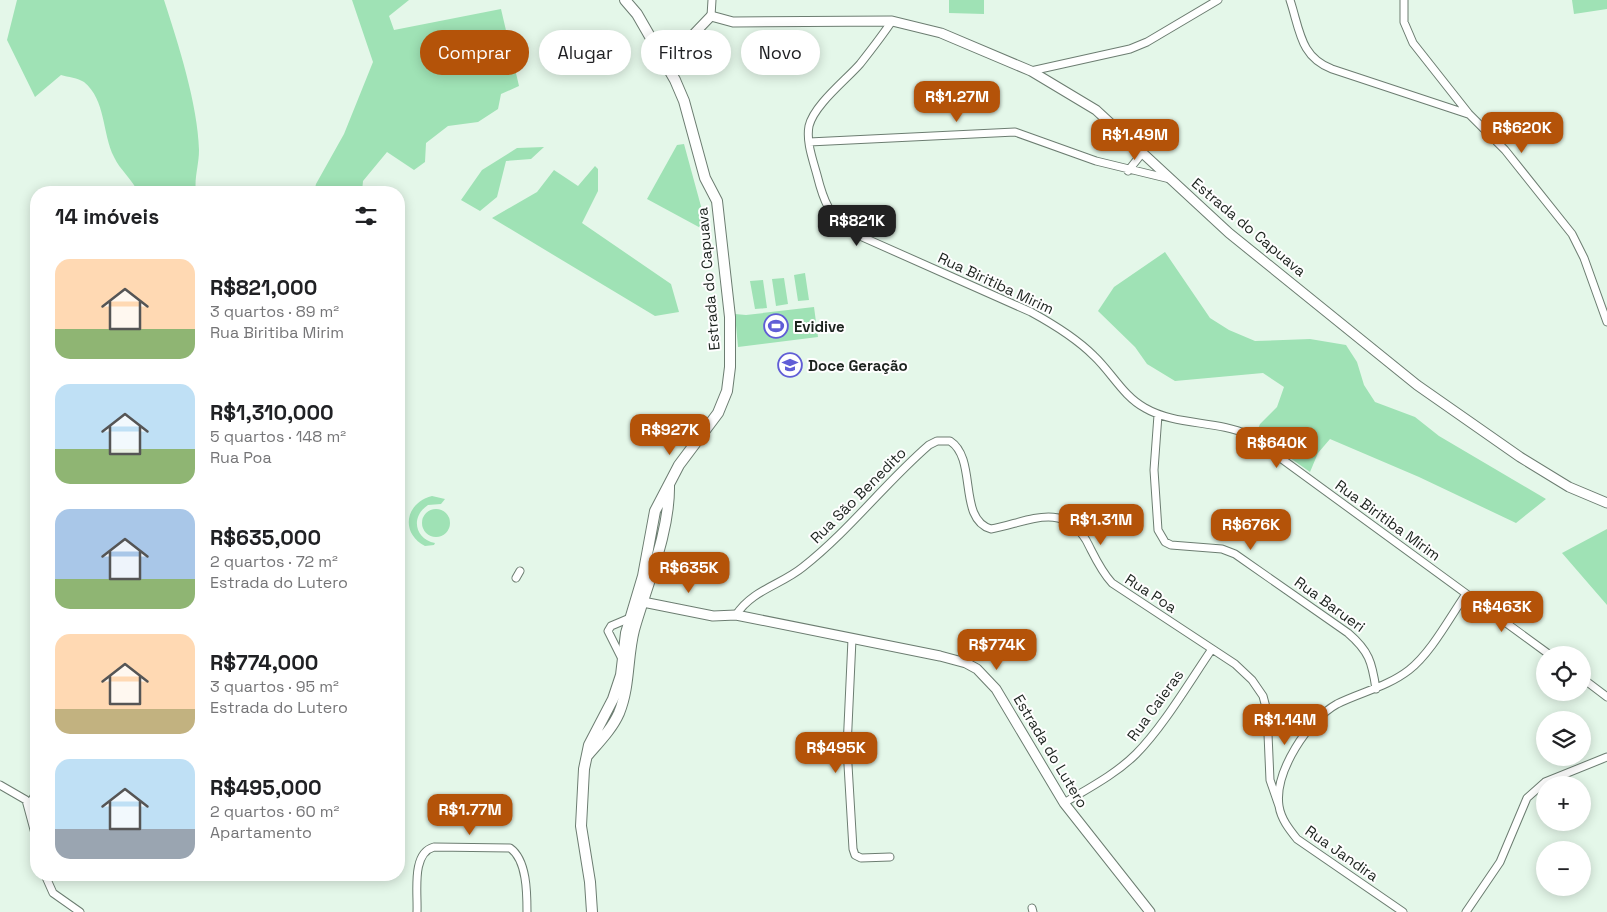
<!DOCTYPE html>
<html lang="pt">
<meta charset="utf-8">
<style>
body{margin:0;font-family:"Space Grotesk",sans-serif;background:#f6f6f6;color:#202124;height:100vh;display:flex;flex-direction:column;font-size:19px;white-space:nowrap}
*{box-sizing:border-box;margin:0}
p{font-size:16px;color:#757577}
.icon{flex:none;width:28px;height:28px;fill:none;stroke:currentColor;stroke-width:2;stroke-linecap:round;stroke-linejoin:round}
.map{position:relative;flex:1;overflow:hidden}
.side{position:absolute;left:30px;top:186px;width:375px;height:695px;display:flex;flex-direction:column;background:#fff;border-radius:20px;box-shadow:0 2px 12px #0003}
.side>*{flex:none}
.top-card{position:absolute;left:420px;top:30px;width:475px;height:45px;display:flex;gap:10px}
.tools{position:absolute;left:1536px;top:646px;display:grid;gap:10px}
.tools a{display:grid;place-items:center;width:55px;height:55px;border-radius:50%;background:#fff;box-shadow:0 2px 12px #0003;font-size:25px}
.price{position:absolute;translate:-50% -42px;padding:0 11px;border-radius:10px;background:#b45309;color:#fff;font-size:16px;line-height:32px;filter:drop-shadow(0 1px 2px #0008)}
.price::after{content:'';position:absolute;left:50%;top:30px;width:15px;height:11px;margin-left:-8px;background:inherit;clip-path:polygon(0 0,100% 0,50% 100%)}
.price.on{background:#222;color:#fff}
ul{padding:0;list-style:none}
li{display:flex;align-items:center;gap:15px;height:125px;padding:0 25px}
li span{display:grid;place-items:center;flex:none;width:140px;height:100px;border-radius:15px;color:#555}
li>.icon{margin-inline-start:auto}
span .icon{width:60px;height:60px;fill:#fffc;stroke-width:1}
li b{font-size:21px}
h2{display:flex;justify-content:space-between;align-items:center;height:60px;padding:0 25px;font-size:21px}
.pill{padding:0 18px;border-radius:22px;background:#fff;box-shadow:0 2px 12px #0003;font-size:18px;line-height:45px}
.pill.on{background:#b45309;color:#fff}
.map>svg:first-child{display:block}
.green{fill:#9fe2b5}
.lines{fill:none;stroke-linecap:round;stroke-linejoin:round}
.minor-casing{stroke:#6c7d71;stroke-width:9}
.tertiary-casing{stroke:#6c7d71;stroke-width:11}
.secondary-casing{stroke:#6c7d71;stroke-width:12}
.minor{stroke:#fff;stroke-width:7}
.tertiary{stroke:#fff;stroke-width:9}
.secondary{stroke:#fff;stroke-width:10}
.labels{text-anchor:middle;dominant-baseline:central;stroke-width:4;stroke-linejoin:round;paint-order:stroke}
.street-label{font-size:15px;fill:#1c231e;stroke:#fefefe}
.poi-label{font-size:15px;font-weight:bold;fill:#1c231e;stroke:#fefefe;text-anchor:start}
</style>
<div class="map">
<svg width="1607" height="912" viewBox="0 0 1607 912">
<rect width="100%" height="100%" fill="#e4f7e9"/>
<path class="green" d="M17 0H164C178 43 198 105 199 150 199 165 194 178 196 192H138C132 179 120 170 114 157 102 133 106 100 84 82 78 78 68 77 61 75L35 97 7 40Z
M352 0H409L389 16 394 30 501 9 519 86 501 94 498 109 478 122 448 126 426 143 425 162 414 170 387 152 363 181 362 192H314L316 184 344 134 373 62Z
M949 0H984V14L949 13Z
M1572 0H1607V9L1574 14Z
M684 144 708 232 647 199 677 145Z
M544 147 531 159 506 161 497 197 480 211 461 200 482 170 517 148Z
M595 166 598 169V191L582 223 671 284 679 312 655 316 492 218 537 192 554 170 578 186Z
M1165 252 1210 318 1229 330 1255 341 1310 339 1346 345 1357 362 1364 385 1375 402 1415 417 1439 436 1546 499 1516 523 1419 477 1330 439 1318 453 1310 472 1256 434 1260 424 1277 407 1284 387 1263 373 1175 381 1147 364 1135 347 1098 311 1114 287Z
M805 273 809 300 798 301 794 275Z
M784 278 788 304 776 306 772 279Z
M763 280 767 308 755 309 750 281Z
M814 307 818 337 738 347 735 314 746 315Z
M432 496 445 499 441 504 428 505C410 517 415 539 435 543L434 545 425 546C400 533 405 503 432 496Z
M422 523a14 14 0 1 1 28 0a14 14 0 1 1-28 0Z
M1607 529V605L1562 553Z"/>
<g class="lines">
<g class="minor-casing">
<path id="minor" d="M1290 0C1300 30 1300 57 1332 69L1468 114
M1404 0V22L1413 43 1469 114 1505 150 1572 234 1584 258 1607 322
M711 16 712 0
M892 21C882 36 871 50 860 64 846 80 814 105 809 126 806 142 813 160 817 175 824 203 829 214 851 232L1031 312C1053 324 1076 338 1094 356 1112 373 1123 396 1145 408 1176 426 1216 420 1249 435L1550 655
M1031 71 1130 49 1147 42 1218 0
M809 142 1015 132 1096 161 1170 179
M1128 171 1143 152
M1158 415 1154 470 1158 530 1165 542 1171 545 1222 549 1235 554 1348 633C1369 651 1372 662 1376 689
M516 578 520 571
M736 615C752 590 781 585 803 567 849 531 885 483 929 445L937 441H950C978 459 957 519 991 529 1026 523 1062 500 1086 540 1094 555 1100 570 1112 583L1235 664 1252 680 1263 696 1267 711 1270 780 1279 806
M852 639 847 748 853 849 855 855 861 858 890 857
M623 661 608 631 611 626 630 618
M1582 678 1607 697
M0 785 26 800 36 837
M1064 803C1089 788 1116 774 1136 754 1163 727 1190 681 1212 649
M29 805 36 793
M45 875 53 893 80 912
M1032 908 1033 912
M417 912C418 893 411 853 434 847L510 848C527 860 527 893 527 912
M1403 912 1297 839C1289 829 1281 819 1279 806 1274 772 1308 720 1337 704 1361 692 1387 687 1409 670 1431 653 1450 617 1466 594
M1466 912 1500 862 1527 798 1545 782 1607 757"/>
</g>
<g class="tertiary-casing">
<path id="tertiary" d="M666 63 711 16 733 22 892 21 941 33 1031 71 1096 110 1229 233 1417 385 1520 457 1569 487 1607 503
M643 602 713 616 736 615 940 656 966 663 977 669 996 689 1064 803 1150 912"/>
</g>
<g class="secondary-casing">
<path id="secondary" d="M587 756C599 742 612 729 619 713 630 686 627 657 634 630 647 584 670 532 669 485
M592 912 590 882 581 826 584 769 589 745 613 699 621 675 626 633 643 576 655 511 679 465 718 413 727 391 730 367V317L717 201 705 178 684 101 675 80 637 14 625 0"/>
</g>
<use href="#minor" class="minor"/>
<use href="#tertiary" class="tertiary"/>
<use href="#secondary" class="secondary"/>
</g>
<defs>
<g id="stadium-ring" transform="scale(1.25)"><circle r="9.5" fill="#fefefe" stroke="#605dd6" stroke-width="1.5"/><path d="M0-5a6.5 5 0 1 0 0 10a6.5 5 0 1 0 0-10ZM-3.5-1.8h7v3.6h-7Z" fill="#605dd6"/></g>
<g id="school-ring" transform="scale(1.25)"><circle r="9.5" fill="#fefefe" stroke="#605dd6" stroke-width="1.5"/><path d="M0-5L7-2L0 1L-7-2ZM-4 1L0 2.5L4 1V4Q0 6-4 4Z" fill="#605dd6"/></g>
</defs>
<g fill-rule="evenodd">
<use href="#stadium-ring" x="776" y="326"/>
<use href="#school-ring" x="790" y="365"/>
</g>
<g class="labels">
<g class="street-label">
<text transform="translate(1249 227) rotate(40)">Estrada do Capuava</text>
<text transform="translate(708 279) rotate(-95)">Estrada do Capuava</text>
<text transform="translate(996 283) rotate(25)">Rua Biritiba Mirim</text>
<text transform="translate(858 495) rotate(-45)">Rua São Benedito</text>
<text transform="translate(1388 520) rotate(36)">Rua Biritiba Mirim</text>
<text transform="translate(1151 593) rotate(33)">Rua Poa</text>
<text transform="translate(1330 604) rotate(36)">Rua Barueri</text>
<text transform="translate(1155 705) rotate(-54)">Rua Caieras</text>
<text transform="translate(1051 751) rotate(59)">Estrada do Lutero</text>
<text transform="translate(1342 853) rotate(35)">Rua Jandira</text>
</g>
<g class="poi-label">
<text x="794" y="326">Evidive</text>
<text x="808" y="365">Doce Geração</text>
</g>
</g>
</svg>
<div class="tools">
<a><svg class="icon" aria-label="locate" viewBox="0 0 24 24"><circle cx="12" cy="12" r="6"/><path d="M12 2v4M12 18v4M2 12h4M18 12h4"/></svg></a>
<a><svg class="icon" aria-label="layers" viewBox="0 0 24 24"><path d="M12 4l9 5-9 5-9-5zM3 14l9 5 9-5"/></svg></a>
<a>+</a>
<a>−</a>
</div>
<b class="price" style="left:957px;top:123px">R$1.27M</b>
<b class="price" style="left:1522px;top:154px">R$620K</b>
<b class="price" style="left:1135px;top:161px">R$1.49M</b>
<b class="price on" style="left:857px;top:247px">R$821K</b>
<b class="price" style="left:670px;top:456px">R$927K</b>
<b class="price" style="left:1277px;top:469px">R$640K</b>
<b class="price" style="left:1101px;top:546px">R$1.31M</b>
<b class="price" style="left:1251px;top:551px">R$676K</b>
<b class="price" style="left:689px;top:594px">R$635K</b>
<b class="price" style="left:1502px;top:633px">R$463K</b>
<b class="price" style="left:997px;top:671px">R$774K</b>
<b class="price" style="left:1285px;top:746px">R$1.14M</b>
<b class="price" style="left:836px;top:774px">R$495K</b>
<b class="price" style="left:470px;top:836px">R$1.77M</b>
<div class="top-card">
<a class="pill on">Comprar</a>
<a class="pill">Alugar</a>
<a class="pill">Filtros</a>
<a class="pill">Novo</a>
</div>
<section class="side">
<h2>14 imóveis<svg class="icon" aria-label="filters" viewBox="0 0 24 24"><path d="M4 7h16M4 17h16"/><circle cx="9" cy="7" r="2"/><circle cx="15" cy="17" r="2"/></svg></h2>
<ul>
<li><span style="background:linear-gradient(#ffd9b3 70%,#8fb573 0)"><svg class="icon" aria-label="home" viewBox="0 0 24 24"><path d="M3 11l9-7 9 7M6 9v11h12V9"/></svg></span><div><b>R$821,000</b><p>3 quartos · 89 m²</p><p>Rua Biritiba Mirim</p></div></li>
<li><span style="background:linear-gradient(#bfe0f5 65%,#8fb573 0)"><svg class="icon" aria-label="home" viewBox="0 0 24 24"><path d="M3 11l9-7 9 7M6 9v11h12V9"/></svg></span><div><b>R$1,310,000</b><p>5 quartos · 148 m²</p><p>Rua Poa</p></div></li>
<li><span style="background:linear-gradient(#a9c7e8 70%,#8fb573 0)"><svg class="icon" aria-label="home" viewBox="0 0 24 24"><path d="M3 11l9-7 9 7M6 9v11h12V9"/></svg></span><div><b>R$635,000</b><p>2 quartos · 72 m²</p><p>Estrada do Lutero</p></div></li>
<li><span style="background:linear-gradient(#ffd9b3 75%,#c2b280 0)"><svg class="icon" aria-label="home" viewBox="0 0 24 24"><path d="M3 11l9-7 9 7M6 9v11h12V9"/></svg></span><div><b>R$774,000</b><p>3 quartos · 95 m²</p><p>Estrada do Lutero</p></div></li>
<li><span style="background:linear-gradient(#bfe0f5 70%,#9aa5b1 0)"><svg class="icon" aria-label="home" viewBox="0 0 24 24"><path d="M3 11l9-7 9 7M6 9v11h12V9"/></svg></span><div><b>R$495,000</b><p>2 quartos · 60 m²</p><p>Apartamento</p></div></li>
</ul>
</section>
</div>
